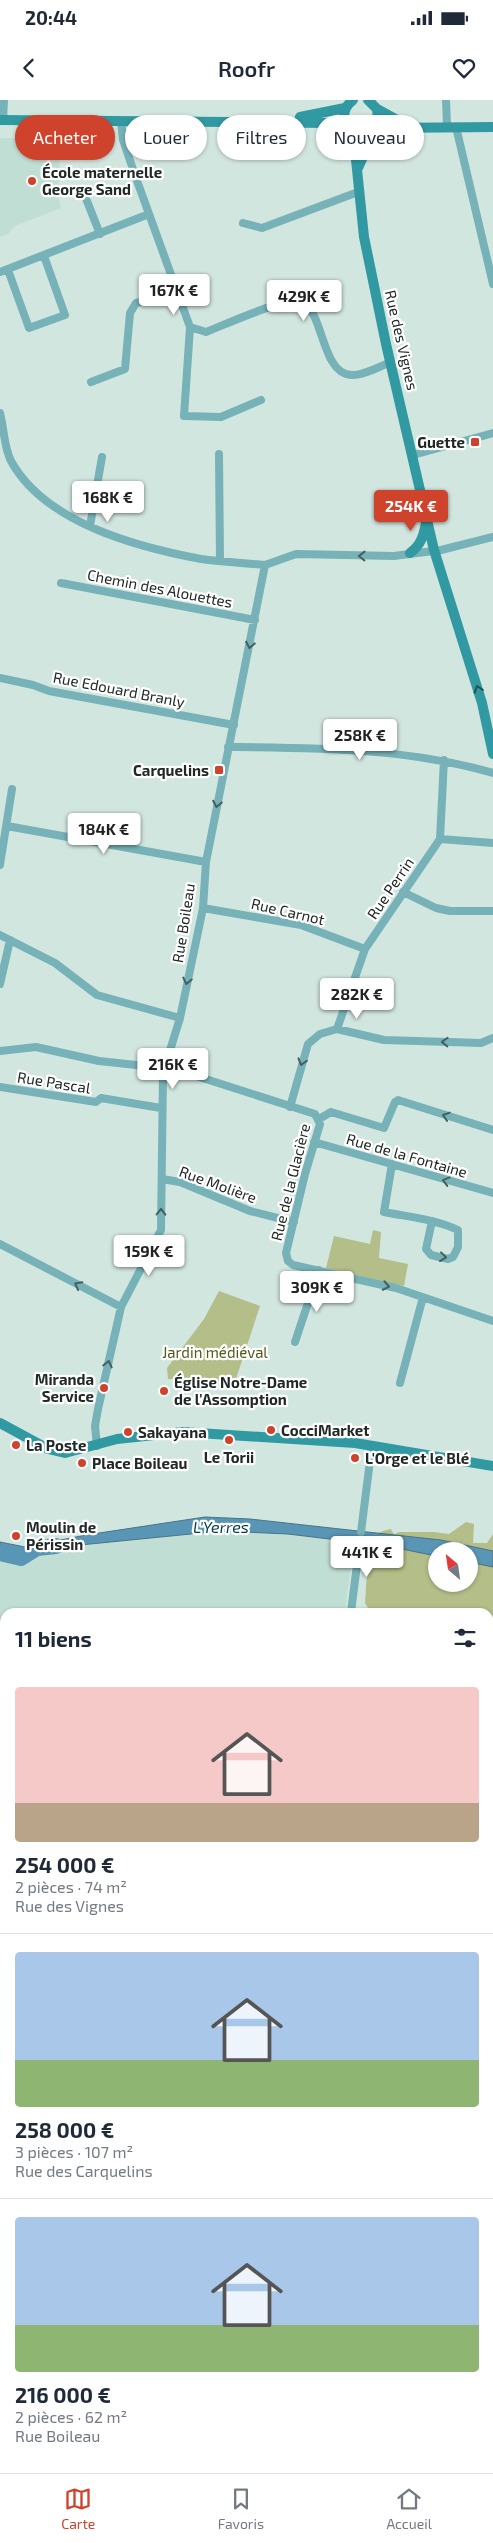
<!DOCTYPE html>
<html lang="fr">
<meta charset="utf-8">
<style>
body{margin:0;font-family:"Exo 2",sans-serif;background:#f2f2f3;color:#1f2937;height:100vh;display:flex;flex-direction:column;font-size:19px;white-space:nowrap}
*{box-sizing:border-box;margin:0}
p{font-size:16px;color:#747a83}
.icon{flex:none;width:28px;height:28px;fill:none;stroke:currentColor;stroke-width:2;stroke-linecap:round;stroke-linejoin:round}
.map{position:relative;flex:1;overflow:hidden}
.details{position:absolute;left:0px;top:1508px;width:494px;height:866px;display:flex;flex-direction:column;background:#fff;border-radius:15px 15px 0 0;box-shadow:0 1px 4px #0004}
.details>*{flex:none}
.guide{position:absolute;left:15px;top:15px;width:464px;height:45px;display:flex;gap:10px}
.needle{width:32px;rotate:331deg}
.buttons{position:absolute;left:428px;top:1442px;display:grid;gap:10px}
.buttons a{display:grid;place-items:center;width:50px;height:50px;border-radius:50%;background:#fff;box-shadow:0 1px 4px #0004;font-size:25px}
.price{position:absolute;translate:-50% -42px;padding:0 11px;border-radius:5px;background:#fff;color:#222;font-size:16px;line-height:32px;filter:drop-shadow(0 1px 2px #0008)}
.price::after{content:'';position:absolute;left:50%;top:30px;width:15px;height:11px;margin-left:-8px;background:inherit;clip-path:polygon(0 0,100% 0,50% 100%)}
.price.active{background:#cf432c;color:#fff}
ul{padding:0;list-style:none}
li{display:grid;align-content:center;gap:10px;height:265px;padding:0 15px}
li+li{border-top:1px solid #e0e1e3}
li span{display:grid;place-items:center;height:155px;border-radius:5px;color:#555}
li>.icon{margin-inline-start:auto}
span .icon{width:90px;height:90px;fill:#fffc;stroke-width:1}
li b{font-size:21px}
h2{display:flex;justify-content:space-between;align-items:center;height:60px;padding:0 15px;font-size:21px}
.pill{padding:0 18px;border-radius:22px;background:#fff;box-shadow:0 1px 4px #0004;font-size:18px;line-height:45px}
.pill.active{background:#cf432c;color:#fff}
.status{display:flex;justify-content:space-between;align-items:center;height:35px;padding:0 25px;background:#fff;direction:ltr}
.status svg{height:14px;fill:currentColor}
header{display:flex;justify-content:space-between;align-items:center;height:65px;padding:0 15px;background:#fff;font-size:22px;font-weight:600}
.dock{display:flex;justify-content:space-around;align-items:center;height:70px;border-top:1px solid #e0e1e3;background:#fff;font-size:14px;color:#747a83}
.dock a{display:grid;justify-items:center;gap:2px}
.dock .active{color:#cf432c}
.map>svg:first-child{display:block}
.built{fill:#c1ded5}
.green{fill:#b3be89;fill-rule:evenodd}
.water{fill:#5995b4;stroke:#487589}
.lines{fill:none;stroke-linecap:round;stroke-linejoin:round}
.stream{stroke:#487589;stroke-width:2.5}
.river{stroke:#5995b4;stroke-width:16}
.street{stroke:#76b2b7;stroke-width:8}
.secondary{stroke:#3099a2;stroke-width:10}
.rail-casing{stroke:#38413e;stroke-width:4.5}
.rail{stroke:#fff;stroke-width:2.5;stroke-dasharray:8;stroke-linecap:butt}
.oneway{stroke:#436060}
.oneway2{stroke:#265051}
.poi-dot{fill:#cf432c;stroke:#fff;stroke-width:2}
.labels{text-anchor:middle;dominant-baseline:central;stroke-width:4.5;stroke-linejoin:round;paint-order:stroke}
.poi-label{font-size:15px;font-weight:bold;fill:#212926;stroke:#fff;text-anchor:start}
.street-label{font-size:15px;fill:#212926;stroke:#fff}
.park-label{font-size:15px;fill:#505a1b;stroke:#fff}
.water-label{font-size:16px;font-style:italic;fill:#043b51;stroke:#fff}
</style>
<div class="status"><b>20:44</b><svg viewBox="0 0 49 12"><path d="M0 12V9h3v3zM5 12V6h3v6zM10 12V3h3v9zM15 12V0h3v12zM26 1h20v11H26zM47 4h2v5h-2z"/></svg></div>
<header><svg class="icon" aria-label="back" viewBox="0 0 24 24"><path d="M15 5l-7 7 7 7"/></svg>Roofr<svg class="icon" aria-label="heart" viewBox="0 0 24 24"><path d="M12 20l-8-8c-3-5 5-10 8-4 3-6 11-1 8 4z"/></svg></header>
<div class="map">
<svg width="493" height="2373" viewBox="0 0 493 2373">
<rect width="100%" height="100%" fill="#d2e6e0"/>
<path class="built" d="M0 38 61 39 58 95 61 108 15 126 8 134 0 137Z
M221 1431 288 1434 354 1442 345 1512H5V1728L0 1727V1460L22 1461 29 1450Z
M49 2369H125L122 2373H52Z"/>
<path class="green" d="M373 1130 381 1132 379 1158 408 1164 404 1186 326 1168 334 1136 370 1144Z
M219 1191 260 1206 233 1288C217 1280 202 1286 185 1290L182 1279H168L167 1268 204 1219Z
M466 1422 474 1424 473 1443H487L493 1434V1535L489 1533V1512H383L369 1510 365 1503 368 1456 365 1452 360 1451 362 1441C372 1437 381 1430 391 1429L394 1435 399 1432H434L449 1434ZM436 1451H469V1484H436Z
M5 1621V1778L0 1777V1623Z
M493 1757V1977L489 1974V1758Z
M0 1979 5 1980V2286L0 2262Z
M0 2290 5 2316V2369H42L45 2373H0Z
M192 2369H407V2373H192Z"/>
<path class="water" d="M205 1417 250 1419 349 1430 441 1440 493 1451V1467L469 1462V1451H436V1456L358 1440 354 1442 288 1434 221 1431 30 1450 22 1461 0 1460V1442L25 1447 86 1435Z"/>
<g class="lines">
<path class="stream" d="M489 1831 493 1830
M489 1840 493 1841"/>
<path class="river" d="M0 1453 21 1458 37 1448 56 1446"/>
<path class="street" d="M446 0 447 26
M3 20 4 0
M121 21 123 40 136 78 190 227 184 316 221 317 261 300
M456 27 493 184
M83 91 100 134
M243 123 262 128 358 92
M8 170 29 228 65 215 44 156
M0 172 149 114
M190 227 206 232C224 225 283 198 299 201 324 206 320 273 351 275 363 276 380 266 391 262
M91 282 125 269 130 213 136 203 178 193
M0 313C4 328 4 348 11 361 45 423 137 447 201 459 222 462 244 463 265 465
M219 354 220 460
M413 355 493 333
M90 426 102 357
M61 483 255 520
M0 578 33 585 49 591 234 625
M228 647C318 648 407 648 493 673
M7 726 206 762
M440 739 493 743
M0 765 12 689
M403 792 436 808 450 811H493
M203 808 301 825 365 849
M0 835 55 863 97 895 180 918
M0 884 10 840
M337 929 365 849 440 739 444 660
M0 951 36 947 99 961 164 968 187 973 315 1014 320 1024 305 1074 286 1153 288 1161 293 1165 396 1188 493 1221
M0 987 96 1002 101 998 161 1008
M290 1007 308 944 320 934 337 929 384 940 481 943 493 938
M319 1019 331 1012 384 1028 395 1002 398 1000 493 1030
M314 1042 493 1093
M392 1064 384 1112C409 1117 435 1119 458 1130V1147L453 1157 448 1159 431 1155 426 1149 432 1121
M162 1079 180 1082 250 1111 294 1122
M0 1144 121 1207
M295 1242 319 1170
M400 1283 423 1197
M97 1346 95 1326 98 1309 121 1207 161 1130 163 973 180 918 203 808 206 762 265 465 296 454 394 456 441 450 493 437
M361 1432 372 1345
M351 1512 360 1441
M489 1538 493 1539
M489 1659 493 1658
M0 1785H5
M0 1938 5 1939
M489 2017 493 2018
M489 2082 493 2083
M489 2275H493
M489 2364 493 2365
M411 2369V2373"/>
<path class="secondary" d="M353 0C344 7 341 16 348 27L362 33C374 30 379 21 377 9L368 0
M377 9 408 26
M300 17 345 8
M0 20 330 23 348 27
M374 26 386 28 493 27
M353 31 364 137 386 244 434 450 482 603 493 654
M358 68 367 48 371 29
M410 453C421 445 424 435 426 422
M0 1323 48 1349 65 1353 117 1339 183 1332 355 1343 493 1366"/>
<g class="rail-casing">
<path id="rail" d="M0 1950 5 1951
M0 1959 5 1960
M0 1973H5
M489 2056H493
M489 2067 493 2068"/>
</g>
<use href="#rail" class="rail"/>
</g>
<defs><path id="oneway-chevron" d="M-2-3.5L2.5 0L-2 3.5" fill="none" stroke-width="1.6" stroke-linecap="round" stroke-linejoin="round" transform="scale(1.25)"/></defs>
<g class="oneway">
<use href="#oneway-chevron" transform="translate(362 456) rotate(-179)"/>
<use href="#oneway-chevron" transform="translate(250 545) rotate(101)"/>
<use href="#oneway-chevron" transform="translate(217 704) rotate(101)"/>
<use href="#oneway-chevron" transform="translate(187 881) rotate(102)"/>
<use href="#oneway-chevron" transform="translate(445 942) rotate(-178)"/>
<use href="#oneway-chevron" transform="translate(302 962) rotate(106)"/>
<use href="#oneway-chevron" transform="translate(446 1016) rotate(-162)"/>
<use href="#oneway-chevron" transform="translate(446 1081) rotate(-165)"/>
<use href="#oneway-chevron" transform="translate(161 1112) rotate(-89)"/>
<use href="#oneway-chevron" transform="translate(443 1157) rotate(7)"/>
<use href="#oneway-chevron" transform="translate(78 1185) rotate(-152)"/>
<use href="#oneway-chevron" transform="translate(386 1186) rotate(11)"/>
<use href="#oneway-chevron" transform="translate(108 1264) rotate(-77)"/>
</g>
<use class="oneway2" href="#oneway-chevron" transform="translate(478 589) rotate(-108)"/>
<g class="poi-dot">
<circle cx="32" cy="81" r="5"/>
<rect x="470" y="337" width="10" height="10" rx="2.5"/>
<rect x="214" y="665" width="10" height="10" rx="2.5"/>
<circle cx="104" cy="1288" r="5"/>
<circle cx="164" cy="1291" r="5"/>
<circle cx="271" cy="1330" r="5"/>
<circle cx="128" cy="1332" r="5"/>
<circle cx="229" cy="1340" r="5"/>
<circle cx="16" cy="1345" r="5"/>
<circle cx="355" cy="1358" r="5"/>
<circle cx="82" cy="1363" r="5"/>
<circle cx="16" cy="1436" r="5"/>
</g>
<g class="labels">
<g class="poi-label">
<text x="42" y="72">École maternelle<tspan x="42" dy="17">George Sand</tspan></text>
<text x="465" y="342" text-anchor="end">Guette</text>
<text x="209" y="670" text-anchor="end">Carquelins</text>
<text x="94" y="1279" text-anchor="end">Miranda<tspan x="94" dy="17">Service</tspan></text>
<text x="174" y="1282">Église Notre-Dame<tspan x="174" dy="17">de l'Assomption</tspan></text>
<text x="281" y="1330">CocciMarket</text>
<text x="138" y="1332">Sakayana</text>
<text x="26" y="1345">La Poste</text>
<text x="229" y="1357" text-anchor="middle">Le Torii</text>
<text x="365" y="1358">L'Orge et le Blé</text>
<text x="92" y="1363">Place Boileau</text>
<text x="26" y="1427">Moulin de<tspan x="26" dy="17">Périssin</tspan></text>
</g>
<g class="street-label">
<text transform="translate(402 240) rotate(77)">Rue des Vignes</text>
<text transform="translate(160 488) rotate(11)">Chemin des Alouettes</text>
<text transform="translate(119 589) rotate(11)">Rue Edouard Branly</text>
<text transform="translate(390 788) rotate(-56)">Rue Perrin</text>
<text transform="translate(288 811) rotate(13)">Rue Carnot</text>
<text transform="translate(183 823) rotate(-81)">Rue Boileau</text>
<text transform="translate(54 982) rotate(9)">Rue Pascal</text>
<text transform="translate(407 1055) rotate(16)">Rue de la Fontaine</text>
<text transform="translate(290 1082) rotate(-76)">Rue de la Glacière</text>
<text transform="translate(218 1084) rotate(20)">Rue Molière</text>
</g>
<g class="park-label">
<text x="215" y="1252">Jardin médiéval</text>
</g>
<g class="water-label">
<text x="221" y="1426">L'Yerres</text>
</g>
</g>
</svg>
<div class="buttons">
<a><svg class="needle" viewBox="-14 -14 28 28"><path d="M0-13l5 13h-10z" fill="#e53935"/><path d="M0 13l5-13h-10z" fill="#747a83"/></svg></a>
</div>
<b class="price" style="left:174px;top:216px">167K €</b>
<b class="price" style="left:304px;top:222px">429K €</b>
<b class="price" style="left:108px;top:423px">168K €</b>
<b class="price active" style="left:411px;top:432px">254K €</b>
<b class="price" style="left:360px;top:661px">258K €</b>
<b class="price" style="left:104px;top:755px">184K €</b>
<b class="price" style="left:357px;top:920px">282K €</b>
<b class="price" style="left:173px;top:990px">216K €</b>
<b class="price" style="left:149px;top:1177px">159K €</b>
<b class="price" style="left:317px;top:1213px">309K €</b>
<b class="price" style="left:367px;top:1478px">441K €</b>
<div class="guide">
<a class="pill active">Acheter</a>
<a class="pill">Louer</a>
<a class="pill">Filtres</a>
<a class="pill">Nouveau</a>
</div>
<section class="details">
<h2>11 biens<svg class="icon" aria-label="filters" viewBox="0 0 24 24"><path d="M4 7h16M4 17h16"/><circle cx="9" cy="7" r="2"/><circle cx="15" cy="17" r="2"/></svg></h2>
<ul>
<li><span style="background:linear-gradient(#f6c9c9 75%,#b9a48a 0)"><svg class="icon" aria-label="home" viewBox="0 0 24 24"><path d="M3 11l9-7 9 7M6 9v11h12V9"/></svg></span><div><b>254 000 €</b><p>2 pièces · 74 m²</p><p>Rue des Vignes</p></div></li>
<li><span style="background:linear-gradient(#a9c7e8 70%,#8fb573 0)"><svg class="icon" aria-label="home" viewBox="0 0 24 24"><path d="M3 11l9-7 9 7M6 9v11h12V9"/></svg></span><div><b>258 000 €</b><p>3 pièces · 107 m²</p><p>Rue des Carquelins</p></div></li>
<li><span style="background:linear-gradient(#a9c7e8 70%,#8fb573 0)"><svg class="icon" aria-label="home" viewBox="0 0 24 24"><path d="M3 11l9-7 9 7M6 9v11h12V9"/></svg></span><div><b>216 000 €</b><p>2 pièces · 62 m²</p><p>Rue Boileau</p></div></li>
</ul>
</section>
</div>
<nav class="dock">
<a class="active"><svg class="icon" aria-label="map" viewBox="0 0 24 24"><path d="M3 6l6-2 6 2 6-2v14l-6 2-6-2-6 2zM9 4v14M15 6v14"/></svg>Carte</a>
<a><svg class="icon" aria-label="saved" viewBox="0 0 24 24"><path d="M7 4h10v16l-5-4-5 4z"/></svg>Favoris</a>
<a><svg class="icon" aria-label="home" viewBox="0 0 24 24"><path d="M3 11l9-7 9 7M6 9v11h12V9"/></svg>Accueil</a>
</nav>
